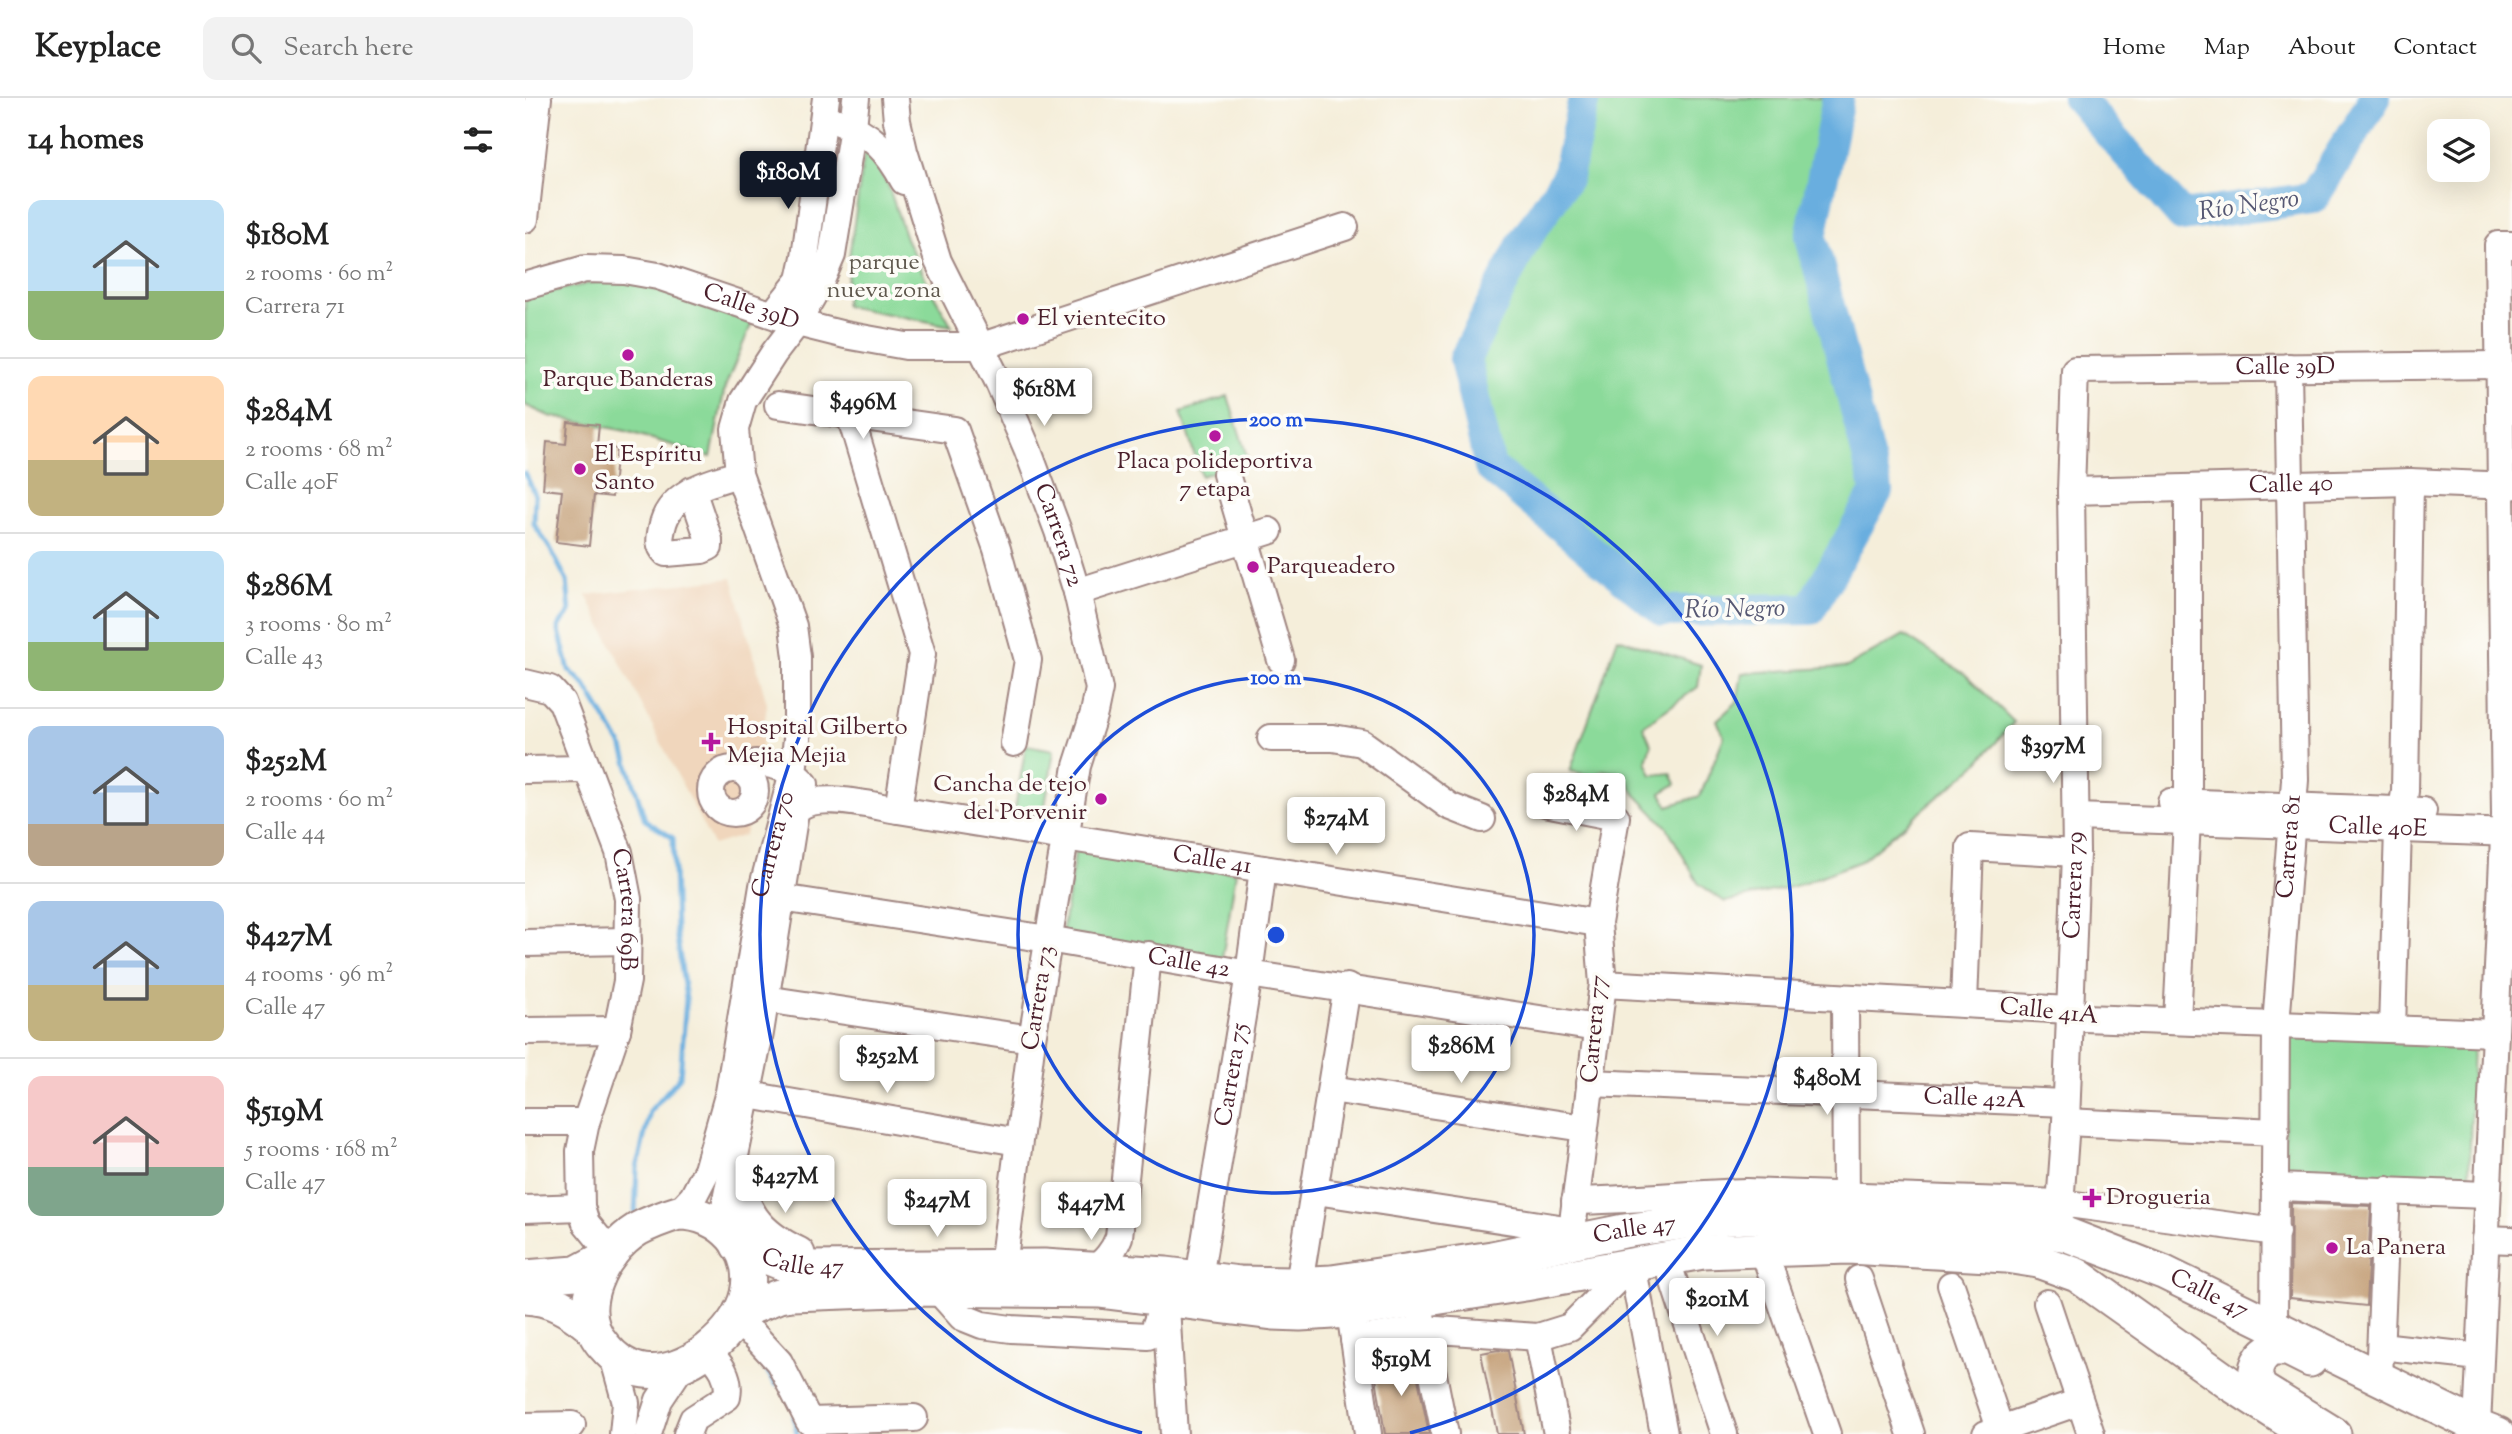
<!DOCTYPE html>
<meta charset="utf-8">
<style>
body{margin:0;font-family:"Sorts Mill Goudy",serif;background:#f2f2f2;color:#222;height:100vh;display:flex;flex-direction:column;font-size:26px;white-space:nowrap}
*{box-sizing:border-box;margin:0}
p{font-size:23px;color:#767676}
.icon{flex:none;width:38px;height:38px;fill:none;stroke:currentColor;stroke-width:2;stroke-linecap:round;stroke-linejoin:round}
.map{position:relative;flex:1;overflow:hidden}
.panel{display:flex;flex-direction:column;background:#fff;width:525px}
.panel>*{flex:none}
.tools{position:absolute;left:1902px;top:21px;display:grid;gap:14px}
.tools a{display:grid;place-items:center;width:63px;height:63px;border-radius:14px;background:#fff;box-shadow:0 7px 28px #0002;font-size:35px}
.price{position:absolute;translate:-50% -60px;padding:0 16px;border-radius:7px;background:#fff;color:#222;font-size:23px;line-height:46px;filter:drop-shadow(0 2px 4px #0008)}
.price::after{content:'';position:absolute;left:50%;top:42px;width:21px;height:16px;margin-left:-10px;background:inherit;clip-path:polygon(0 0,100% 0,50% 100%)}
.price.current{background:#111827;color:#fff}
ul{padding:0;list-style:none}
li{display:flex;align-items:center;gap:21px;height:175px;padding:0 28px}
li+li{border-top:2px solid #e0e0e0}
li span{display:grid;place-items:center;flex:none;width:196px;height:140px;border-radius:14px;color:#555}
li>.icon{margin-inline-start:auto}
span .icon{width:84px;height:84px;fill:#fffc;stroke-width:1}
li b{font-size:30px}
h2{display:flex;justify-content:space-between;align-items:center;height:84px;padding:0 28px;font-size:30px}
header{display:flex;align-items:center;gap:42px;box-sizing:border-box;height:98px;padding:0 35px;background:#fff;border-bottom:2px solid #e0e0e0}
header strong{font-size:33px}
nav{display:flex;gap:38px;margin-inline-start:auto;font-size:24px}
.search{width:490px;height:63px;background:#f2f2f2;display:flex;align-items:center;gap:18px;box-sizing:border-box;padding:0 24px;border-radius:14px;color:#767676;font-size:26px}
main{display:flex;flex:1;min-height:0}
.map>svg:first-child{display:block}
.built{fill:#f0d6bc}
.green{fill:#8bda9a;stroke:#6a7c62;stroke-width:2}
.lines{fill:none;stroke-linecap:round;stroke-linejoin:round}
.stream{stroke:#69aedf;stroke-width:5}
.river{stroke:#69aedf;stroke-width:32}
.building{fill:#c6a37d}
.minor-casing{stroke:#a08682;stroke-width:30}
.major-casing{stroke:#a08682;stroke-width:37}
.minor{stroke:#fff;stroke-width:26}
.major{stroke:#fff;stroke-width:33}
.ring{fill:none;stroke:#1d4ed8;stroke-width:3.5}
.poi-dot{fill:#b5179e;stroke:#fdfcf7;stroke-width:2.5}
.labels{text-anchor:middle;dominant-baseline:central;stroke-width:7;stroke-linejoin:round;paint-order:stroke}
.park-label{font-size:24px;fill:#5e574c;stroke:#fdfcf7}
.street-label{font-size:24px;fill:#4a1f2b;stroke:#fdfcf7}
.poi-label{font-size:24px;fill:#4a1f2b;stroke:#fdfcf7;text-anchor:start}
.water-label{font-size:26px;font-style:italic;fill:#565873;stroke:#fdfcf7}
.centre{fill:#1d4ed8;stroke:#fdfcf7;stroke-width:3.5}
.ring-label{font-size:21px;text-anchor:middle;font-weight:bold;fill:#1d4ed8;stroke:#fdfcf7;stroke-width:7;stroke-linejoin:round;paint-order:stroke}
</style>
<header>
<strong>Keyplace</strong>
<div class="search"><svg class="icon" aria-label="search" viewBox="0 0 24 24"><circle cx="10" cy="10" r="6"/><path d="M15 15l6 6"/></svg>Search here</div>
<nav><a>Home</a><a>Map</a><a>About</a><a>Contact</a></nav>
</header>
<main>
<section class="panel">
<h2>14 homes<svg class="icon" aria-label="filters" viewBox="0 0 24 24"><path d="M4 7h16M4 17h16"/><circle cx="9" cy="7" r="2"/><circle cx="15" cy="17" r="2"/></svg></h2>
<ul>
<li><span style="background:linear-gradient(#bfe0f5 65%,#8fb573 0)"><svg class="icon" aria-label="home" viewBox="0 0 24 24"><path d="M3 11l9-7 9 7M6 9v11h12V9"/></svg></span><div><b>$180M</b><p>2 rooms · 60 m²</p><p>Carrera 71</p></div></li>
<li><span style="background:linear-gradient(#ffd9b3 60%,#c2b280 0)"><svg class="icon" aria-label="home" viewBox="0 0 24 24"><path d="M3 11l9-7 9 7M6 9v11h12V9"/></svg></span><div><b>$284M</b><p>2 rooms · 68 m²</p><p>Calle 40F</p></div></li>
<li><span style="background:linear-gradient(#bfe0f5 65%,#8fb573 0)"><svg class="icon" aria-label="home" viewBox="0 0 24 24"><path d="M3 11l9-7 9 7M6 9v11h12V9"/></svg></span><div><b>$286M</b><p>3 rooms · 80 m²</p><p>Calle 43</p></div></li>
<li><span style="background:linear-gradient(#a9c7e8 70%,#b9a48a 0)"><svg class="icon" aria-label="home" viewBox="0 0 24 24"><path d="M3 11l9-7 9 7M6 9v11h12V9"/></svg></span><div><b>$252M</b><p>2 rooms · 60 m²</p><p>Calle 44</p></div></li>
<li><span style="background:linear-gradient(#a9c7e8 60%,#c2b280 0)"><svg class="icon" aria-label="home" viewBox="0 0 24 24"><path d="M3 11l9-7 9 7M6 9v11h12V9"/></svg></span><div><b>$427M</b><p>4 rooms · 96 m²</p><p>Calle 47</p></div></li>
<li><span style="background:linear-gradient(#f6c9c9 65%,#7fa58c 0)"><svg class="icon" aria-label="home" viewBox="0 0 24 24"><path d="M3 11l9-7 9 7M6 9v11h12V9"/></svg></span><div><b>$519M</b><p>5 rooms · 168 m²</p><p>Calle 47</p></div></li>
</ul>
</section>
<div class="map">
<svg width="1987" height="1336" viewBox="0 0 1987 1336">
<rect width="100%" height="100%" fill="#fdfcf7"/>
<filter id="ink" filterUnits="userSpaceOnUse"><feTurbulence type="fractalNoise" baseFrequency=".0143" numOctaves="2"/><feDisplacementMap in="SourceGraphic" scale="14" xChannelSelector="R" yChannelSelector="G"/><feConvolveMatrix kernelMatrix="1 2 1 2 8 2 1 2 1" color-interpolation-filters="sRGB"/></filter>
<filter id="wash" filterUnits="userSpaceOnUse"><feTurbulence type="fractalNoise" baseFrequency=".00686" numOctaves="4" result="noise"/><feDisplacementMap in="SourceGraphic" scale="28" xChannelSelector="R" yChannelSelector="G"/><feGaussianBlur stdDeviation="1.57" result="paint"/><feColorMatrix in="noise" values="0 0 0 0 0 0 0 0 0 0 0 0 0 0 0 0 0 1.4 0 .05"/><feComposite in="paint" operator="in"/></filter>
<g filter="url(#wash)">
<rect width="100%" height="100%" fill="#f5eeda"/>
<path class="built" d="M207 480 242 606 232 682 220 737 188 747 61 497Z"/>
<path class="green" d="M1059 0H1313L1286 139 1352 393 1285 511 1138 513 965 369 940 261 998 145 1042 79Z
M340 50 363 87 381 140 407 194 427 228 320 208 325 152Z
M91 180 229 220 200 289 186 359 101 333 24 318 0 307V202L9 197Z
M703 298 723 362 676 378 656 314Z
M1379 537 1441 577 1489 624 1450 668 1336 763 1270 788 1200 804 1173 785 1142 729 1110 696 1099 676 1078 672 1069 678 1045 673 1093 540 1176 567 1173 589 1118 628 1126 646 1121 663 1127 677 1146 675 1151 686 1136 695 1143 708 1175 698 1199 639 1192 622 1212 604 1217 575 1322 569Z
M501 647 529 652 518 721 489 717Z
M551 749 711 774 697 861 537 835Z
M1762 935 1948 940 1944 1083 1758 1078Z"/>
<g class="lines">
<path class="stream" d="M0 375 10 397 9 426 26 452 42 483 45 514 33 529 44 572 60 587 98 650 120 722 148 740 151 833 161 901 155 979 125 1013 112 1070 110 1117
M233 1259 251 1286
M269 1318 272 1336"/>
<path class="river" d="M1059 0 1042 79 998 145 940 261 965 369 1138 513 1285 511 1352 393 1286 139 1313 0
M1553 0 1657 118 1788 100 1850 0"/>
</g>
<g id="blocks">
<path class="building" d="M43 324 74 327 72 348 92 351 87 399 69 397 64 448 31 444 37 393 18 391 22 344 41 346Z
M1766 1105 1846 1108 1841 1208 1765 1200Z
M973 1252 983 1253 999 1336H972L956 1255Z
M889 1260 904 1336H860L849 1267Z"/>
</g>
</g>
<g filter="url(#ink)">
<use href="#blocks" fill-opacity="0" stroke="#a08682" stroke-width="2"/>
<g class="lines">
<g class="minor-casing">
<g id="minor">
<path id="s1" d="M370 0 372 23 379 53 413 163 474 285 502 350 533 433 552 494 574 591 569 615 552 668 507 941 478 1168"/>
<path d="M314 24C347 36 362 52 379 83"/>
<path d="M0 121 13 0"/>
<path id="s2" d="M0 188 60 171 99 172 133 178 272 225 320 237 381 248H457L820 129"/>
<path d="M248 216 275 182 280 159 301 0"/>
<path d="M253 307 430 332 472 451 503 562 489 645"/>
<path d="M325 317 397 556 373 712"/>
<path d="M701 376 756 562"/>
<path d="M1663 391V704"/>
<path d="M167 392 184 442V449L177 452 141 455C133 447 135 440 137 430 144 394 183 385 214 376"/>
<path id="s3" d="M1546 393 1885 384 1987 388"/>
<path d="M552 494 744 433"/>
<path id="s4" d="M0 585 25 591 37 604 94 754 103 801 102 883 92 932 61 1024 55 1053 56 1109 61 1125 75 1142 92 1148"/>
<path d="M746 640H808L837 645 924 708 957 721"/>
<circle cx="208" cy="693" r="22"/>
<path d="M0 672 62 671"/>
<path d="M222 676 231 665C251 666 266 671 280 686"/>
<path d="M1646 704 1898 713"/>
<path d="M1020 705 1091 719 1073 825 1078 886 1047 1132 1049 1144"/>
<path d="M1877 713 1880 693 1885 384"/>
<path id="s5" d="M1552 719 1987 735"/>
<path id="s6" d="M256 800 523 841 724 876 1072 930"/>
<path d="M0 845 103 843"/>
<path d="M1078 886 1544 912 1559 920 1970 935"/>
<path d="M1320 900 1321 1116"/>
<path d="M240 901 507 941"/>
<path d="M1439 905 1445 749 1551 755"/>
<path d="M1652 923 1662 722"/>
<path d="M1867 931 1873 731"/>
<path d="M0 933 92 932"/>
<path id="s7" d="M1065 985 1541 1005"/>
<path d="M806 991 1059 1030"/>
<path d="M224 997 493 1044"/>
<path d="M0 1024H61"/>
<path d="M1541 1024 1751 1034"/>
<path d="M1751 1089 1961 1097"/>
<path d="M791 1093 1047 1132"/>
<path d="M1050 1103C1107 1102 1164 1096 1221 1094L1536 1105 1751 1134"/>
<path d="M0 1111 56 1109"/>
<path id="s8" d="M153 1115 168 1099 182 1072 204 994 238 788 268 674 272 641V559L268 528 214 376 210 331 218 303 249 255 272 225 295 185 307 157 328 29 331 0"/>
<path id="s9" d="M1533 1135 1541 1024 1551 755 1546 393 1550 272 1973 267"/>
<path id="s10" d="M205 1136 200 1114 201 1102 235 935 270 714C286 691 348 708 373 712L1073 825"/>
<path d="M1960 1141 1987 1142"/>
<path d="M1238 1151 1302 1336"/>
<path d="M1141 1160 1199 1336"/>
<path d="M1107 1166 1139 1336"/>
<path d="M568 1172C581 1162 588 1154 594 1139L623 857"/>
<path id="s11" d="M674 1180 724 876 738 771"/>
<path d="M1334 1181 1386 1336"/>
<path d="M774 1186 822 889"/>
<path d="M1426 1187 1477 1336"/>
<path d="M412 1191 437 1219 457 1227 486 1231 623 1238 629 1232 640 1201"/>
<path d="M1522 1205 1566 1336"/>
<path d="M641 1209 649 1336"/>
<path d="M896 1217 920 1336"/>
<path d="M209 1223 229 1237 254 1264 284 1323 389 1320"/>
<path d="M827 1227 843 1336"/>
<path id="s12" d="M1749 1229 1751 927 1770 682 1763 269"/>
<path d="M1013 1239 1032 1336"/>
<path d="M829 1242 898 1231 1013 1239 1045 1229 1107 1166"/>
<path d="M1856 1248 1954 1259"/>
<path d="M88 1258 101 1305 98 1336"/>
<path d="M1854 1280 1862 1092"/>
<path d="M0 1328 47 1327"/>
<path d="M1952 1328 1980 717 1973 147H1987"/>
<path d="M123 1336 134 1302 156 1269"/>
<path d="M162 1336 168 1321 202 1299C206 1278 195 1266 182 1252"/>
<path d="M1461 1336 1554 1304"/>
</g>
</g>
<g class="major-casing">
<g id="major">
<path d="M208 1067C216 1113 230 1136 273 1156"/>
<path d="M153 1115C195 1114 232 1152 222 1196 213 1236 160 1279 119 1273 103 1271 89 1260 79 1248 46 1212 77 1153 113 1131 126 1124 140 1119 153 1115Z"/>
<path id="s13" d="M213 1148 261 1167 280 1170 519 1168 641 1176 714 1185 767 1186 807 1184 967 1160 1099 1133 1176 1122 1221 1119 1484 1128 1543 1137 1638 1174 1952 1328 1973 1336"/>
<path d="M0 1179 51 1175 85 1157"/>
<path d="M0 1199C26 1200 45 1212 65 1228"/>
<path d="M215 1214 254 1198 267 1196 399 1191 574 1193 748 1215 775 1216 825 1213 1000 1186 1178 1154 1323 1149 1481 1158 1513 1163 1552 1177 1707 1287 1783 1336"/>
<path d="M1785 1262 1763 1251H1746C1731 1261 1726 1275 1736 1291L1809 1336"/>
</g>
</g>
<use href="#minor" class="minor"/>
<use href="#major" class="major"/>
</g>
</g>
<g class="ring">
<circle cx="751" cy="837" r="258"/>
<path d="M617 1335A516 516 0 1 1 885 1335"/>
</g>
<g class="poi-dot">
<circle cx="498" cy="221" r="7"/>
<circle cx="103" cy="257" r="7"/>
<circle cx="690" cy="338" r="7"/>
<circle cx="55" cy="371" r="7"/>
<circle cx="728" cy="469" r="7"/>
<path d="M182.5 633.5h7v7h7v7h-7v7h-7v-7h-7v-7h7z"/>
<circle cx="576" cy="701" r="7"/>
<path d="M1563.5 1089.5h7v7h7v7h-7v7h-7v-7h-7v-7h7z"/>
<circle cx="1807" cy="1150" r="7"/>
</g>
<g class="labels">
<g class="park-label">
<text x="359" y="165">parque<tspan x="359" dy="28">nueva zona</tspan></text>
</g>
<g class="street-label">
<text stroke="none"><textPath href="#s2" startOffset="234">Calle 39D</textPath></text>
<text stroke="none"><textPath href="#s9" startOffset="1074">Calle 39D</textPath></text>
<text stroke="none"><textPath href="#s3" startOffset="220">Calle 40</textPath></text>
<text stroke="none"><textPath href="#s1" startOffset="469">Carrera 72</textPath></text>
<text stroke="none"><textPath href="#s5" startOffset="301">Calle 40E</textPath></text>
<text stroke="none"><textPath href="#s8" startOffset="385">Carrera 70</textPath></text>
<text stroke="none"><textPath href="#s12" startOffset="481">Carrera 81</textPath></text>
<text stroke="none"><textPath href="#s10" startOffset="854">Calle 41</textPath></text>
<text stroke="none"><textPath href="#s9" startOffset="348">Carrera 79</textPath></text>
<text stroke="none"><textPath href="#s4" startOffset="262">Carrera 69B</textPath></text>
<text stroke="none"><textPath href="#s6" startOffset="413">Calle 42</textPath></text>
<text transform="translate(514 900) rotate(-81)">Carrera 73</text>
<text transform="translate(1524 914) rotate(6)">Calle 41A</text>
<text transform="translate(1070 931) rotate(-85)">Carrera 77</text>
<text stroke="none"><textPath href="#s11" startOffset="206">Carrera 75</textPath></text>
<text stroke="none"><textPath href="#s7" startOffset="385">Calle 42A</textPath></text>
<text stroke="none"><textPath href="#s13" startOffset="906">Calle 47</textPath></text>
<text stroke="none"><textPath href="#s13" startOffset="68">Calle 47</textPath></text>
<text stroke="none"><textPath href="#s13" startOffset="1494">Calle 47</textPath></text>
</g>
<g class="poi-label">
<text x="512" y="221">El vientecito</text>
<text x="103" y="282" text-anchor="middle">Parque Banderas</text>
<text x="69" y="357">El Espíritu<tspan x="69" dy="28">Santo</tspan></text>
<text x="690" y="364" text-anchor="middle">Placa polideportiva<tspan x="690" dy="28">7 etapa</tspan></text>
<text x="742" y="469">Parqueadero</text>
<text x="202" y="630">Hospital Gilberto<tspan x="202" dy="28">Mejia Mejia</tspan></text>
<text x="562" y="687" text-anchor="end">Cancha de tejo<tspan x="562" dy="28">del Porvenir</tspan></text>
<text x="1581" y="1100">Drogueria</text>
<text x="1821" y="1150">La Panera</text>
</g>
<g class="water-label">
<text transform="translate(1724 108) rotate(-8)">Río Negro</text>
<text transform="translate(1210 512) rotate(-1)">Río Negro</text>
</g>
</g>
<circle cx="751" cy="837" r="10" class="centre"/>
<g class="ring-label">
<text x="751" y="328">200 m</text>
<text x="751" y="586">100 m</text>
</g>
</svg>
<div class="tools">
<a><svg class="icon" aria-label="layers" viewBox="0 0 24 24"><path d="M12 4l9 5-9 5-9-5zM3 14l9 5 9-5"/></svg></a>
</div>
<b class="price current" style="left:263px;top:113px">$180M</b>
<b class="price" style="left:519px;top:330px">$618M</b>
<b class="price" style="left:338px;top:343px">$496M</b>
<b class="price" style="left:1528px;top:687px">$397M</b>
<b class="price" style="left:1051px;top:735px">$284M</b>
<b class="price" style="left:811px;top:759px">$274M</b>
<b class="price" style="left:936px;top:987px">$286M</b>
<b class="price" style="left:362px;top:997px">$252M</b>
<b class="price" style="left:1302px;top:1019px">$480M</b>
<b class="price" style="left:260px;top:1117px">$427M</b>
<b class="price" style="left:412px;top:1141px">$247M</b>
<b class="price" style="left:566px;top:1144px">$447M</b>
<b class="price" style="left:1192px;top:1240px">$201M</b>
<b class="price" style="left:876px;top:1300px">$519M</b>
</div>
</main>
